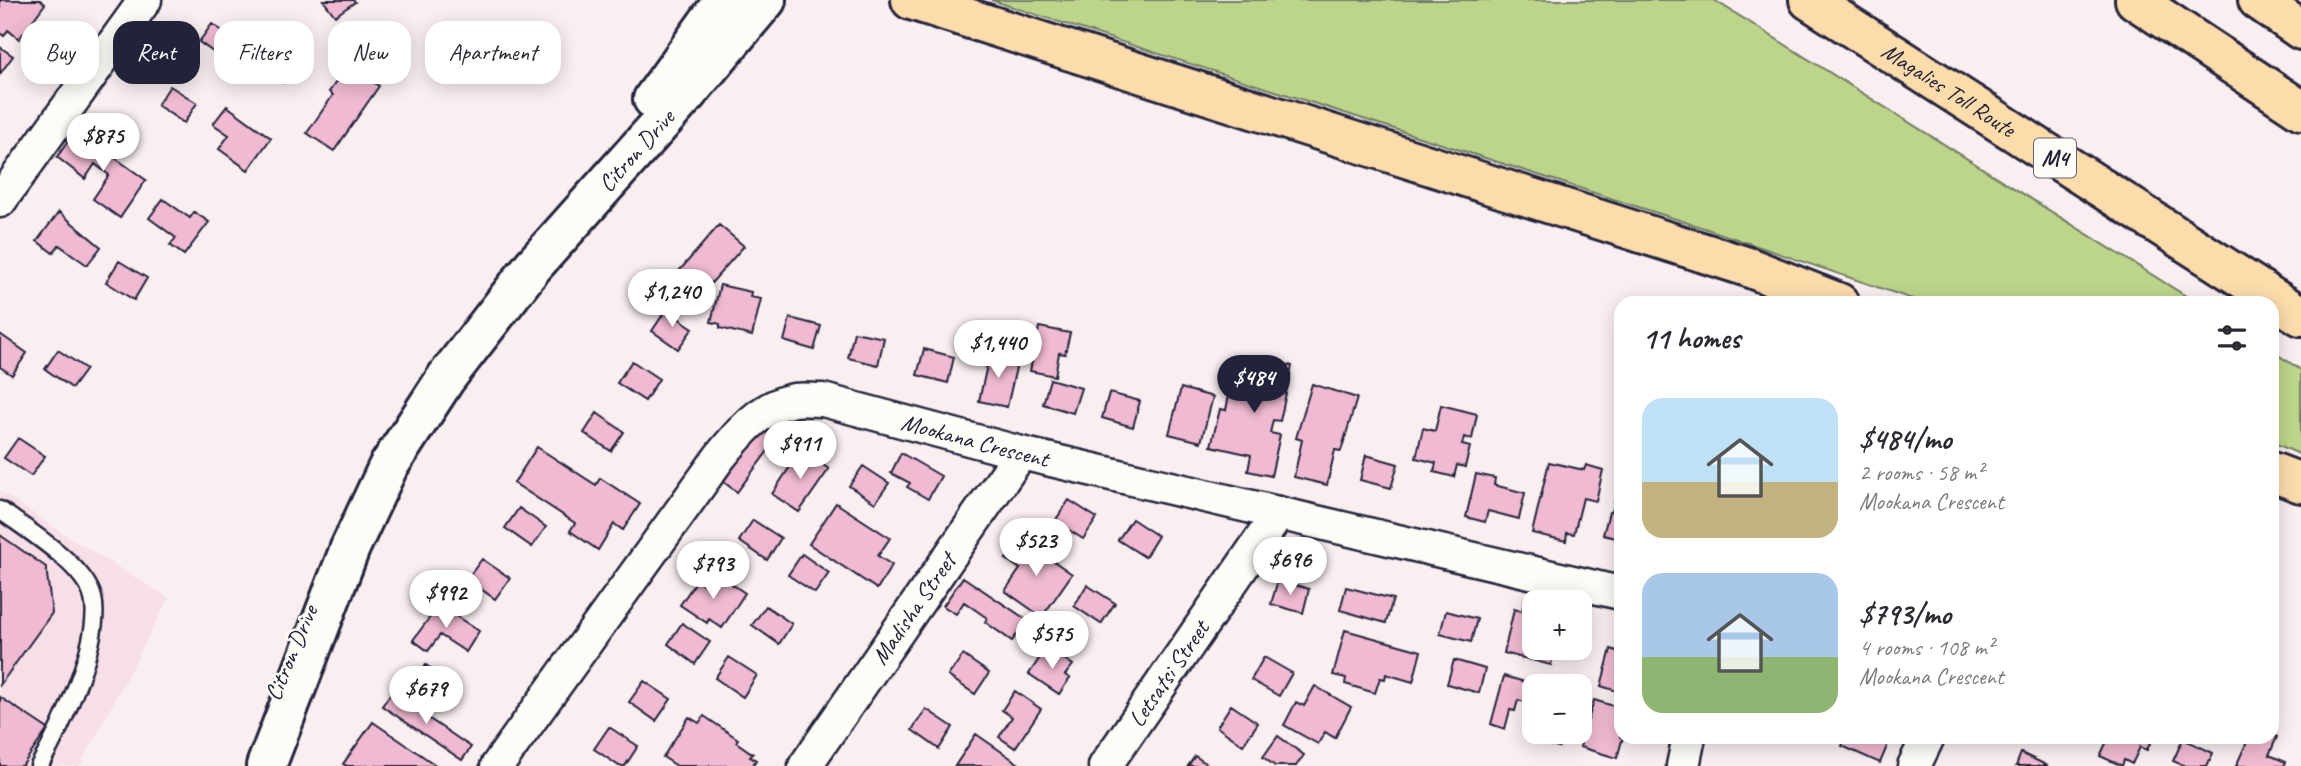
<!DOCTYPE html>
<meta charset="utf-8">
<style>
body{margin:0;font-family:Caveat,sans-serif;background:#f7f7f7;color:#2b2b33;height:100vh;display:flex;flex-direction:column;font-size:26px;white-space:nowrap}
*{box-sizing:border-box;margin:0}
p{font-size:23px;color:#7c7c81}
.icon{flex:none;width:38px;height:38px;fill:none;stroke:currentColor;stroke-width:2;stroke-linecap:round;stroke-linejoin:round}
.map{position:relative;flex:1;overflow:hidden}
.sheet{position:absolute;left:1614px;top:296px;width:665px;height:448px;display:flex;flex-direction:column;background:#fff;border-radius:21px;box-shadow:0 4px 18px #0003}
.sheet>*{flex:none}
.top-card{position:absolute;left:21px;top:21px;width:665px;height:63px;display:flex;gap:14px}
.fabs{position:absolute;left:1522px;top:590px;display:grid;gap:14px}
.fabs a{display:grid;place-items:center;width:70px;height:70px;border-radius:14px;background:#fff;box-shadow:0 4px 18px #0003;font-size:35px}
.price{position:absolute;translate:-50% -60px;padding:0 16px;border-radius:24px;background:#fff;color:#222;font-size:23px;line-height:46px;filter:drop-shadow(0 2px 4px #0008)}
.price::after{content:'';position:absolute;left:50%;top:42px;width:21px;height:16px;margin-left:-10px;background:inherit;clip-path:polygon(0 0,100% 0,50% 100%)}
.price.on{background:#22223b;color:#fff}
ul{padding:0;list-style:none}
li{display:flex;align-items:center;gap:21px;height:175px;padding:0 28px}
li span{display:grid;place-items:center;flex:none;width:196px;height:140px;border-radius:21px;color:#555}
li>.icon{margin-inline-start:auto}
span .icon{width:84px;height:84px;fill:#fffc;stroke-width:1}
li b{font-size:30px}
h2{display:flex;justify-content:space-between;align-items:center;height:84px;padding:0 28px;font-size:30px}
.pill{padding:0 24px;border-radius:21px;background:#fff;box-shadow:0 4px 18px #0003;font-size:24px;line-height:63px}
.pill.on{background:#22223b;color:#fff}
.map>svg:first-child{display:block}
.built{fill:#f7dfe7}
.green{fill:#bdd58b;stroke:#707c63;stroke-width:2}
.building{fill:#f0bad2;stroke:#22223b;stroke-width:2}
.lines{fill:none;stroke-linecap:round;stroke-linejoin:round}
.lane-casing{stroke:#22223b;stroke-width:21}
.street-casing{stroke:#22223b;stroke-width:37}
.secondary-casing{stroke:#22223b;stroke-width:44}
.highway-casing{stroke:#22223b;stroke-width:44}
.lane{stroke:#fdfcf7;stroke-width:16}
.street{stroke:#fdfcf7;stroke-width:32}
.secondary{stroke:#fdfcf7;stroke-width:38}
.highway{stroke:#fddcac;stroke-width:38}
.labels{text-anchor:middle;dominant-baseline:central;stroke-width:5;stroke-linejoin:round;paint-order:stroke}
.shield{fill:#fdfcf7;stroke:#646373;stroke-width:2}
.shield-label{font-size:23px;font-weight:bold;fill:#22223b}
.street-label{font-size:24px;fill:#22223b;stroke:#fdfcf7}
</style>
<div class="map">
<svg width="2301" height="766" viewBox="0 0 2301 766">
<rect width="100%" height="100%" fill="#faeff0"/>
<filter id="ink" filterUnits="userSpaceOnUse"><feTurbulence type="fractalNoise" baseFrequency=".0143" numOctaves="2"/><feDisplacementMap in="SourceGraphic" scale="14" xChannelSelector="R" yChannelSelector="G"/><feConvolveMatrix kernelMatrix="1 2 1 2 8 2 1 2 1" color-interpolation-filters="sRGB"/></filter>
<g filter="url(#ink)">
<path class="built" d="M0 491 67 536 169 598 80 766H0Z"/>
<path class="green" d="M991 0H1714L2197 303H1924L1707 229Z
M2272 351 2301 370V455L2272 442Z"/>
<path class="building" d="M0 0H40L45 4 19 39 8 30 4 36 0 33Z
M323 0H353L355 2 335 16Z
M212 24 239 42 226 61 199 42Z
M270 43 298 62 283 83 256 65Z
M0 47 13 56 0 74Z
M348 65 379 86 334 151 307 133 333 95 329 92Z
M170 86 197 103 184 123 157 105Z
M227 106 271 138 248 170 219 149 229 135 213 124Z
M76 130 146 180 120 218 93 199 109 175 95 164 85 179 57 157Z
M163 199 190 218 194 212 209 222 184 255 170 245 176 238 149 218Z
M59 212 101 247 87 265 59 245 53 253 37 241Z
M719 225 744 246 691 306 667 285Z
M119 261 147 278 134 300 106 282Z
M720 285 751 292 750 297 761 299 752 336 720 328V324L711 322Z
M666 310 693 328 678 349 652 331Z
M790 318 821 326 814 350 784 341Z
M1039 327 1070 333 1065 354 1059 353 1055 376 1030 371Z
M854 332 884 338 878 365 848 358Z
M0 334 27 353 12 375 0 367Z
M924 349 954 357 948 383 917 375Z
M58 350 86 369 72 388 45 369Z
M990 352 1018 359 1007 407 979 401Z
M1249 360 1284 368 1285 364 1292 366 1280 421 1273 420 1270 433 1280 435 1271 476 1248 471 1251 455 1211 446 1220 409 1226 410 1232 380 1244 383Z
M632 361 659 379 645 401 617 383Z
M1050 379 1081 388 1073 413 1043 404Z
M1312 384 1357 398 1341 451 1335 450 1327 485 1294 477 1302 440 1296 438Z
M1181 388 1213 397 1201 442 1169 434Z
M1109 393 1140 401 1133 427 1102 418Z
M1441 405 1477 414 1472 439 1464 437 1462 445 1470 447 1465 467 1457 465 1454 477 1434 472 1436 463 1416 458 1423 428 1435 431Z
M597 413 624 432 611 451 584 433Z
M764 423 780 435 737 492 721 480Z
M18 438 45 456 31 476 4 458Z
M537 447 596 485 600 478 640 504 623 530 614 524 598 550 570 531 575 523 514 483Z
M801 450 829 469 799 512 772 494Z
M901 453 941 476 928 499 907 487 910 483 891 473Z
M1366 455 1398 464 1391 488 1360 480Z
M1549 462 1584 470 1586 465 1603 470 1596 501 1583 498 1574 534 1567 533 1566 541 1532 533Z
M863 466 889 483 875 503 849 486Z
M1476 474 1495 478 1494 485 1525 493 1519 519 1488 511 1485 522 1466 517Z
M1620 479V539L1603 535 1609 512H1612Z
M1069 500 1097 518 1083 539 1055 521Z
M836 503 890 538 878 556 892 565 877 589 809 544Z
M519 508 546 527 532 547 505 528Z
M1132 519 1158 536 1145 557 1118 540Z
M753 520 781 538 767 560 739 541Z
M0 535 46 567 52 613 0 685Z
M1021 538 1072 574 1042 617 1005 591 1020 569 1006 559Z
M802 554 829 573 815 593 788 575Z
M482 559 510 578 495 599 467 579Z
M717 574 745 593 722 628 709 619 707 623 680 605 697 580 707 587Z
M963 577 1027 620 1012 641 985 622 987 618 964 602 956 614 943 606Z
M1278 580 1309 589 1303 613 1271 604Z
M1087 585 1115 603 1101 624 1074 606Z
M1346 587 1393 599 1386 623 1340 610Z
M1525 597 1544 602H1535V648H1555L1551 665 1504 653 1514 609 1522 611Z
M439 605 479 631 466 652 440 635 428 651 413 640Z
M766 606 792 624 779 644 752 625Z
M1446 611 1477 619 1471 642 1440 634Z
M682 623 710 642 695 664 668 644Z
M1345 630 1421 651 1413 682 1386 674 1385 679 1380 678 1375 693 1345 684 1346 678 1333 675Z
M1047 647 1073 665 1065 675 1070 678 1059 694 1029 674Z
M1611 649 1620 652V692L1601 686Z
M963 655 989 673 975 694 948 676Z
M729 657 757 675 743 697 715 678Z
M1264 657 1292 673 1279 696 1251 680Z
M1454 660 1485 669 1479 693 1447 684Z
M426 665 453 684 434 712 407 694Z
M1504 676 1536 685 1531 704 1518 700 1515 711 1510 710 1505 729 1491 724Z
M644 681 671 699 656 721 629 702Z
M1315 686 1351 707 1335 738 1325 732 1318 744 1284 725 1296 702 1304 706Z
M1015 691 1041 709 1015 748 999 737 1012 717 1002 710Z
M391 693 471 747 462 760 382 706Z
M0 697 48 729 22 766H0Z
M1594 700 1620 708V737H1623L1617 758 1580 747Z
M1231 705 1258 723 1243 745 1217 727Z
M1535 706V732H1563L1559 747 1540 743 1541 737 1527 734Z
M926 709 953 727 939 749 912 730Z
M704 716 738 739 736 742 753 754 750 757 756 760 752 766H677L663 757 689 717 699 723Z
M373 722 437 766H347L343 764Z
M609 727 638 746 625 766H619L594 749Z
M976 734 1022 766H955Z
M2272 734 2277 737 2269 755 2286 762 2284 766H2236L2249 737H2272Z
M1278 736 1304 755 1296 766H1275L1263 757Z
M1846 737H1891L1880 763 1842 746Z
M2109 737H2153L2147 750 2140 747 2132 764 2124 760 2122 766 2100 756Z
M2183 739 2213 753 2207 766H2185L2173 761Z
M2021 753 2048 766H2016Z
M1195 756 1210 766H1188Z"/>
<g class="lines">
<g class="lane-casing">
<path id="lane" d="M0 510C27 530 85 565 93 598 103 638 60 731 39 766"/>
</g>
<g class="street-casing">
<g id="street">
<path d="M0 201 145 0"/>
<path id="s1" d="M497 766 719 458C739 433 761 406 794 400 803 399 813 400 823 400L1021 453 1620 593"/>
<path id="s2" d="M805 766 1021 453"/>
<path id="s3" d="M1105 766 1279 513"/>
<path d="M1683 766 1689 737"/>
<path d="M1914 766 1928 737"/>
</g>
</g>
<g class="secondary-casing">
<g id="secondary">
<path d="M653 99 724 0"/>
<path id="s4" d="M266 766 350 548 388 467 446 378 533 266 685 96 766 0"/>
</g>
</g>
<g class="highway-casing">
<g id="highway">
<path d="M911 0 1748 267 1839 303"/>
<path id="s5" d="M1809 0 2301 316"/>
<path d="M2135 0 2301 110"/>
<path d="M2258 0 2301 30"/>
<path d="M2272 472 2301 483"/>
</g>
</g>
<use href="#lane" class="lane"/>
<use href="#street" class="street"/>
<use href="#secondary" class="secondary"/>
<use href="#highway" class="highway"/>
</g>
</g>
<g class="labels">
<rect class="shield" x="2034" y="138.5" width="42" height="39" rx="5"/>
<g class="shield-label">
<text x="2055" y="158">M4</text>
</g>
<g class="street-label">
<text stroke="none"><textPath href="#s5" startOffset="166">Magalies Toll Route</textPath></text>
<text stroke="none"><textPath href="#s4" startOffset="726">Citron Drive</textPath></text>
<text stroke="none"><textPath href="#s1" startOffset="663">Mookana Crescent</textPath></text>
<text stroke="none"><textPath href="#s2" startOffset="191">Madisha Street</textPath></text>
<text transform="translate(291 653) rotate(-67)">Citron Drive</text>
<text stroke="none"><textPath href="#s3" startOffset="112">Letsatsi Street</textPath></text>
</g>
</g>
</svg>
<div class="fabs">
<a>+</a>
<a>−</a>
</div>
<b class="price" style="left:103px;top:173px">$875</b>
<b class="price" style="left:672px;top:329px">$1,240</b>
<b class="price" style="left:998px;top:380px">$1,440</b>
<b class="price on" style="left:1254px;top:415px">$484</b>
<b class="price" style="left:800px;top:481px">$911</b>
<b class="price" style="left:1036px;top:578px">$523</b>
<b class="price" style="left:1290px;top:597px">$696</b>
<b class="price" style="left:713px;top:601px">$793</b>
<b class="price" style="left:446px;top:630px">$992</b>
<b class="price" style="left:1052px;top:671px">$575</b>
<b class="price" style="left:426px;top:726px">$679</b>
<div class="top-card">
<a class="pill">Buy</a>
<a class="pill on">Rent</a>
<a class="pill">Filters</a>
<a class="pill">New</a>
<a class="pill">Apartment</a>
</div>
<section class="sheet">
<h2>11 homes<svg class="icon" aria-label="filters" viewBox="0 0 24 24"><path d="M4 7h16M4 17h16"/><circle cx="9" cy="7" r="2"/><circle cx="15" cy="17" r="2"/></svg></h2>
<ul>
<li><span style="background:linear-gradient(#bfe0f5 60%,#c2b280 0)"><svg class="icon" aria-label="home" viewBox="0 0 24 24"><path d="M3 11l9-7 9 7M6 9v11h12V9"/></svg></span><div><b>$484/mo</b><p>2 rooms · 58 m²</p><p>Mookana Crescent</p></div></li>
<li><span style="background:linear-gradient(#a9c7e8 60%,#8fb573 0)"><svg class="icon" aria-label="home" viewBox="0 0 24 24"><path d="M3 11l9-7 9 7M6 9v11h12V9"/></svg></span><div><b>$793/mo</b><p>4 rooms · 108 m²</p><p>Mookana Crescent</p></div></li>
</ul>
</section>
</div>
